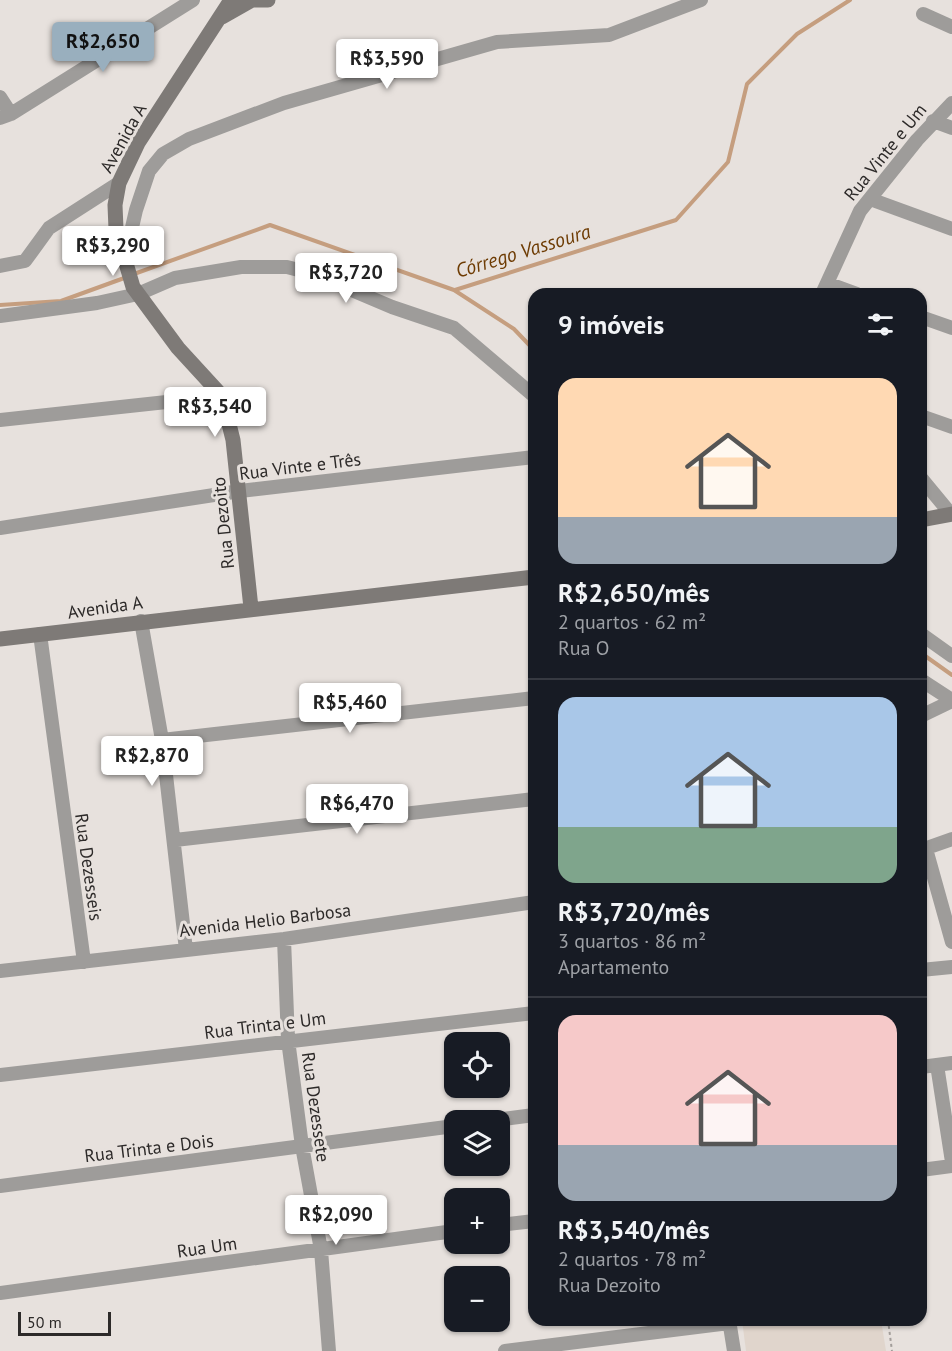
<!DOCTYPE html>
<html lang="pt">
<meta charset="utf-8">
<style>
body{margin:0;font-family:"PT Sans",sans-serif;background:#242831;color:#f1f3f6;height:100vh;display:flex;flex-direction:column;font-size:22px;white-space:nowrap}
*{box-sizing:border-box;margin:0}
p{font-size:20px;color:#9ea1a6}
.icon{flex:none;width:33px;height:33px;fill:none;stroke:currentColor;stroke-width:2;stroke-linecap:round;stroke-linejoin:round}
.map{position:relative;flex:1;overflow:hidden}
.side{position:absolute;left:528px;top:288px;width:399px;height:1038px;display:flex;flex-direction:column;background:#171b24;border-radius:18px;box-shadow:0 2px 4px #0004}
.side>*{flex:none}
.fabs{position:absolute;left:444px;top:1032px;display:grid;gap:12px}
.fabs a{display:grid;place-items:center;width:66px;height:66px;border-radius:12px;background:#171b24;box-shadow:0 2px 4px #0004;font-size:30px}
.scale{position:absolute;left:18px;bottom:15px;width:93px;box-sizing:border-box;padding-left:6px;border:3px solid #2d2a29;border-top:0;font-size:16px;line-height:21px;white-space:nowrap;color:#2d2a29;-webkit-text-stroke:4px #e7e1dd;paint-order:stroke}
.price{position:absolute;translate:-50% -51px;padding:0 14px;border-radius:6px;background:#fff;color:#222;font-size:20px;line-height:39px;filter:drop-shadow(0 2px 3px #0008)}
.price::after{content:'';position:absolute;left:50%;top:36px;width:18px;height:14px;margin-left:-9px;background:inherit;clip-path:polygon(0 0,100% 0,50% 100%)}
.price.selected{background:#99afbe;color:#111}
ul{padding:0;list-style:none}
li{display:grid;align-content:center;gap:12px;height:318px;padding:0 30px}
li+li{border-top:2px solid #363941}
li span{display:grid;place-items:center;height:186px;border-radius:18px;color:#555}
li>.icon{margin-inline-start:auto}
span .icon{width:108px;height:108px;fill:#fffc;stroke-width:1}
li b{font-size:26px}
h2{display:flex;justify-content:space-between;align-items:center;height:72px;padding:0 30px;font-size:26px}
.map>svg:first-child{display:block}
.built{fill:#e0d5cc}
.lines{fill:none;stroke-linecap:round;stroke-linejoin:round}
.stream{stroke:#c59e7f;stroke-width:4}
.path{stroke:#a29d9a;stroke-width:2;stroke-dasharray:3 3;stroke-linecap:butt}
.street{stroke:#9e9c9a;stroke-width:14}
.secondary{stroke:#7e7a77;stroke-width:15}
.labels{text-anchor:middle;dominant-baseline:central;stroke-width:6;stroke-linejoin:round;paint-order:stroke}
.street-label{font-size:18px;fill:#2d2a29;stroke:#e7e1dd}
.water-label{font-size:20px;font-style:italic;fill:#6e3c04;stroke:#e7e1dd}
</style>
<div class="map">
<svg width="952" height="1351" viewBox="0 0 952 1351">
<rect width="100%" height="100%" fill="#e7e1dd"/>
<path class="built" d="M742 1320H881L886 1351H746Z"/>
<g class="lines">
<path class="stream" d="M134 274 270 225 454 290 514 329 534 350
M455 290 676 220 728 162 747 84 797 34 850 0
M0 305 61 301 127 277
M921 653 952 675"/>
<path class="path" d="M888 1320 892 1351"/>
<path class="street" d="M923 14 952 27
M0 97 11 114
M0 118 11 114 193 0
M933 121 952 128
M870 199 952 229
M125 258 136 210 149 171 163 154 189 139 284 103 497 42 609 35 701 0
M0 266 25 261 49 228 119 183
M827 283 857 294
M822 294 860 211 917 140 952 103
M0 316 97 303 138 294 175 278 241 267H287L314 274 392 307 454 328 534 396
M921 317 952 328
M921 416 952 427
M0 420 222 396
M921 478 950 513
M0 528 240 491 534 457
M141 621 162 740 186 950
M40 634 84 962
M921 634 952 656
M921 680 952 700
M921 716 952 701
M162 740 534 698
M175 840 534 799
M926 849 952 942
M921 850 952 839
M284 939 288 1040 302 1146 321 1250 329 1351
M921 970 952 967
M0 971 284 939 534 902
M937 1065 952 1162
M921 1067 952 1063
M0 1075 534 1013
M495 1120 534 1115
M921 1170 952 1166
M0 1186 454 1126
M500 1225 534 1221
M0 1293 454 1231
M729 1320 734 1351
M505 1351 729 1323"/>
<path class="secondary" d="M231 0 138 143 119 183 115 205 116 229 133 287 178 348 222 396 233 440 251 608
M222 17 252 0H268
M921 520 952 514
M0 639 534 577"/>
</g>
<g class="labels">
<g class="street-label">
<text transform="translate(123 138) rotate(-61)">Avenida A</text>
<text transform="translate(885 152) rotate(-51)">Rua Vinte e Um</text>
<text transform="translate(300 466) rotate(-7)">Rua Vinte e Três</text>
<text transform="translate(223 523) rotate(-96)">Rua Dezoito</text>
<text transform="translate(105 607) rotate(-8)">Avenida A</text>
<text transform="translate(89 867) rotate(82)">Rua Dezesseis</text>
<text transform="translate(265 920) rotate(-7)">Avenida Helio Barbosa</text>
<text transform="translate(265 1025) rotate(-7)">Rua Trinta e Um</text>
<text transform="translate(316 1107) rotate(82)">Rua Dezessete</text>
<text transform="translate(149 1148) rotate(-7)">Rua Trinta e Dois</text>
<text transform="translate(207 1247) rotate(-8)">Rua Um</text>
</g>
<g class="water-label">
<text transform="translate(523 251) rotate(-17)">Córrego Vassoura</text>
</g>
</g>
</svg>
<div class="fabs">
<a><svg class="icon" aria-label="locate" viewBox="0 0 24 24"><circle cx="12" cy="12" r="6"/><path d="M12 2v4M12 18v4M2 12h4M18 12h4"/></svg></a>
<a><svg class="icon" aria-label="layers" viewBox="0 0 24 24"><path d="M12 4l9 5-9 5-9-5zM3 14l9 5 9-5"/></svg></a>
<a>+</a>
<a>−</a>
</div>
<div class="scale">50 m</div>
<b class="price selected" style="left:103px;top:73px">R$2,650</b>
<b class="price" style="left:387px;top:90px">R$3,590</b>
<b class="price" style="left:113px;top:277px">R$3,290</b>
<b class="price" style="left:346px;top:304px">R$3,720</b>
<b class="price" style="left:215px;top:438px">R$3,540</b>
<b class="price" style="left:350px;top:734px">R$5,460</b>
<b class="price" style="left:152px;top:787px">R$2,870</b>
<b class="price" style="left:357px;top:835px">R$6,470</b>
<b class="price" style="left:336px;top:1246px">R$2,090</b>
<section class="side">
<h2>9 imóveis<svg class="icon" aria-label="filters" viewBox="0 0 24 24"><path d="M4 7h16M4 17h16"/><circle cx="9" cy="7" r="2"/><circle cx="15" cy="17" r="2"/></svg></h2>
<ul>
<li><span style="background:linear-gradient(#ffd9b3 75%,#9aa5b1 0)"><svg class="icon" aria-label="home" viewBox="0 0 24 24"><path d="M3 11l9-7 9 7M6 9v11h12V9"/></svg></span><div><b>R$2,650/mês</b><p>2 quartos · 62 m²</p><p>Rua O</p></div></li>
<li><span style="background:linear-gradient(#a9c7e8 70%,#7fa58c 0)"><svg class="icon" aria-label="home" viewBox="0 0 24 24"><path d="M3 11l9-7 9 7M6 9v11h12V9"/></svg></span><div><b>R$3,720/mês</b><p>3 quartos · 86 m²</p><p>Apartamento</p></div></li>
<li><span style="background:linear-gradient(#f6c9c9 70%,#9aa5b1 0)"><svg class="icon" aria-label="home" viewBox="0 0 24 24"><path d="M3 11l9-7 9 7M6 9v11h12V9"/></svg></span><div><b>R$3,540/mês</b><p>2 quartos · 78 m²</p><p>Rua Dezoito</p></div></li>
</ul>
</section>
</div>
